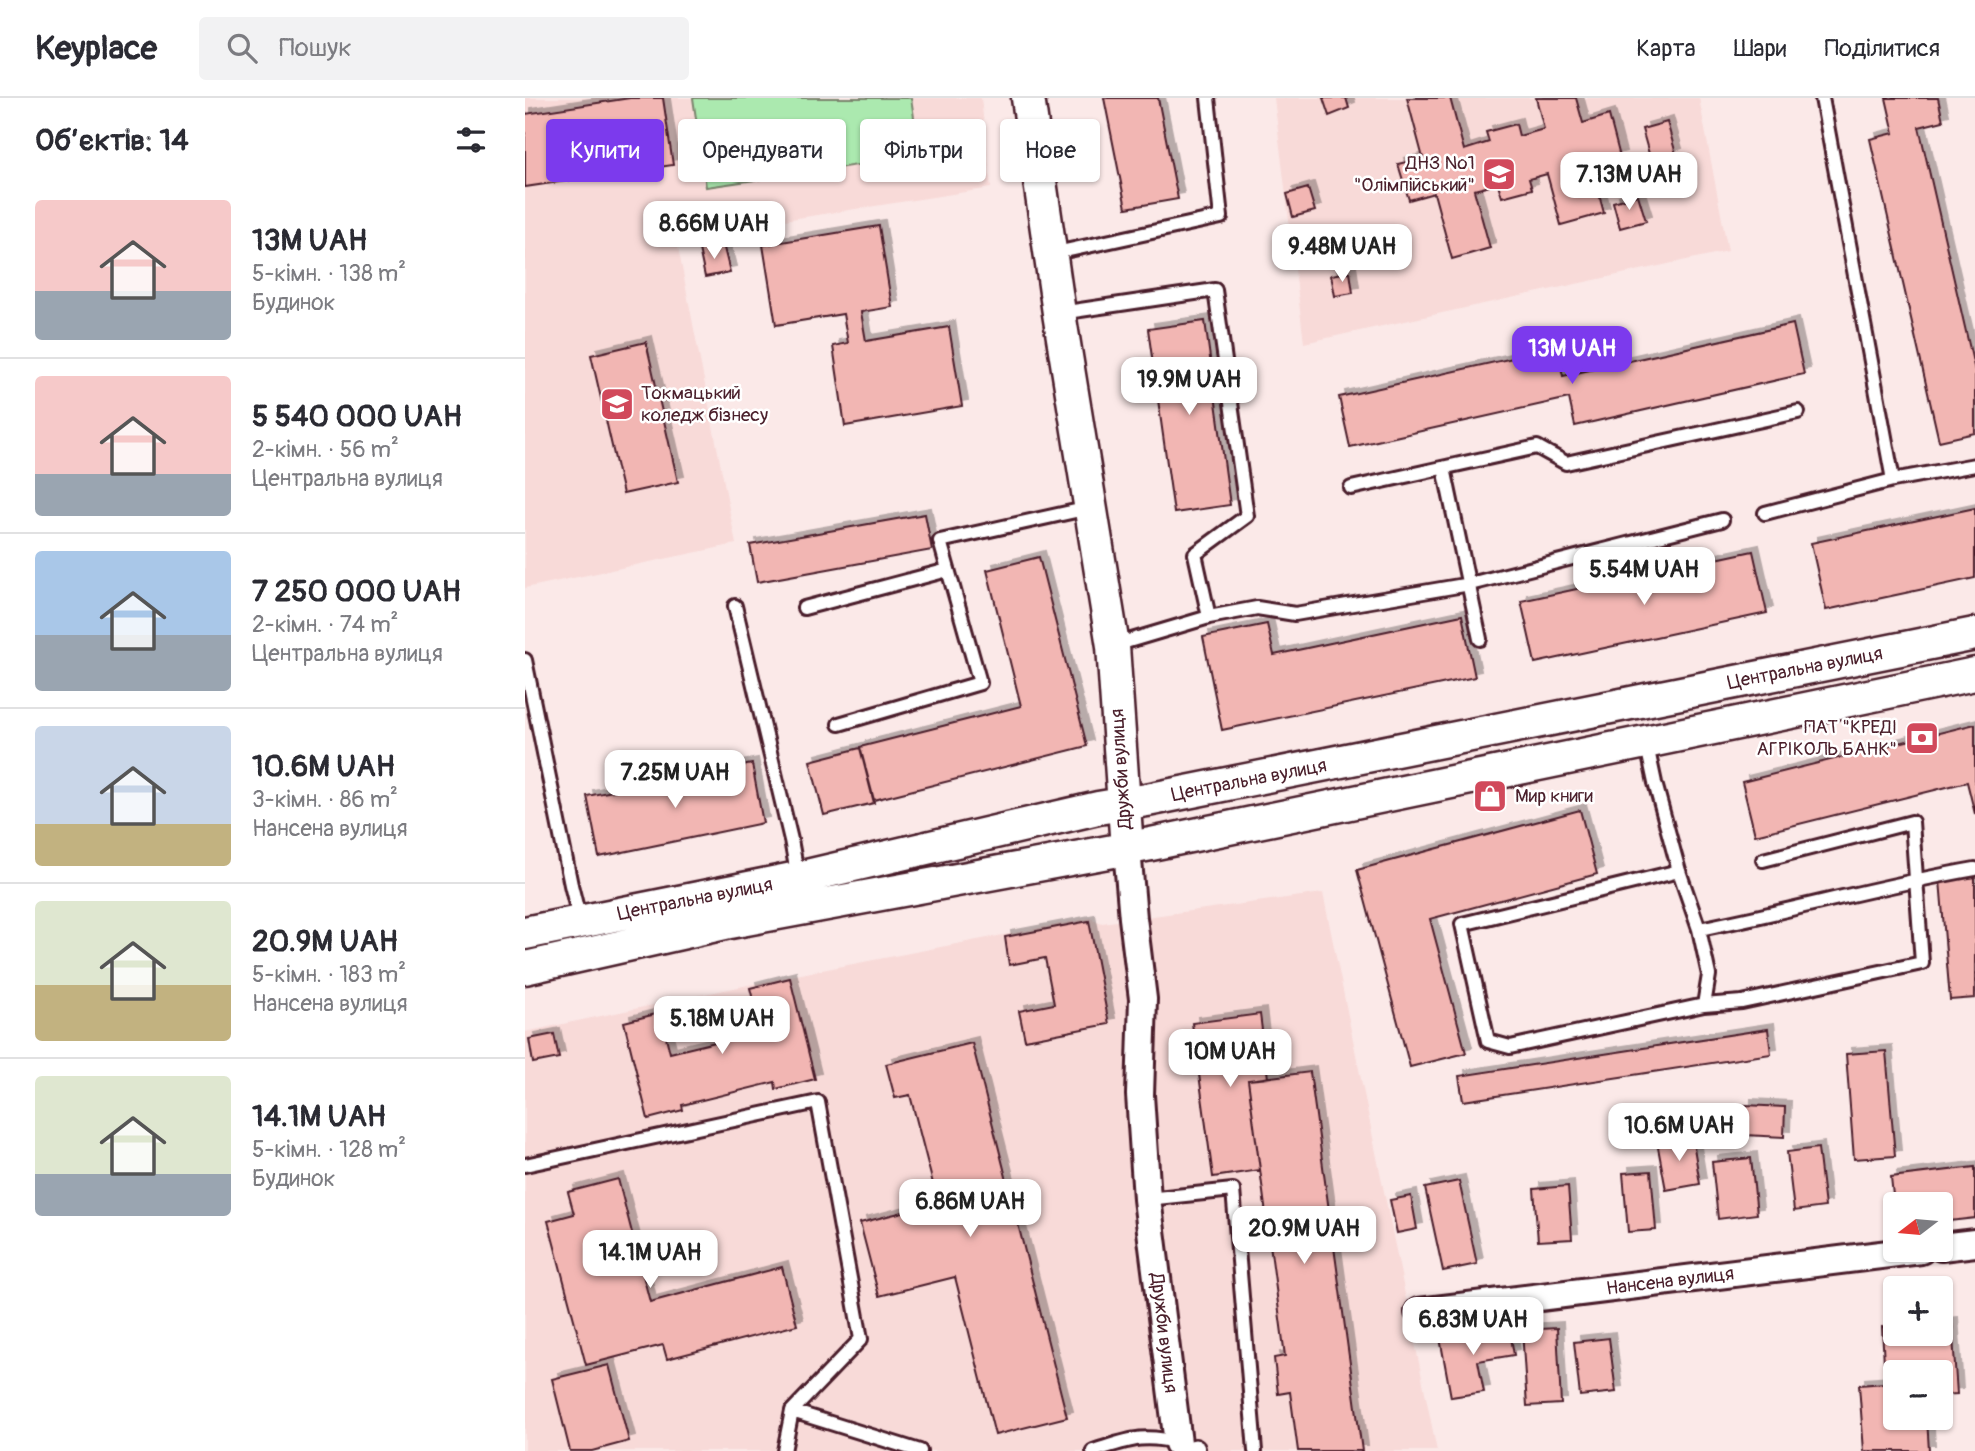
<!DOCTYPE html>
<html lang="uk">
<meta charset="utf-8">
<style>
body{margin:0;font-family:Pangolin,sans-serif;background:#f2f2f3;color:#2b2b33;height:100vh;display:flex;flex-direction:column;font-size:26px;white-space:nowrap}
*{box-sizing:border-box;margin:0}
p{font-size:23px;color:#7c7c81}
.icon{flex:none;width:38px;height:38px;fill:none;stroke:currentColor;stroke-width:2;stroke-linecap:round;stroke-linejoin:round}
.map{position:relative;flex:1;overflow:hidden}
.panel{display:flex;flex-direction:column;background:#fff;width:525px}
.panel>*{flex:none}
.top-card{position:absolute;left:21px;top:21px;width:665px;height:63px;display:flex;gap:14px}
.needle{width:46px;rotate:254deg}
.fabs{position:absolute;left:1358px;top:1094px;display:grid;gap:14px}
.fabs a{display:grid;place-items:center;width:70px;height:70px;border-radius:7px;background:#fff;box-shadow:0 2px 5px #0004;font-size:35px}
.price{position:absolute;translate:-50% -60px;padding:0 16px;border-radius:14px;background:#fff;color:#222;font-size:23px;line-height:46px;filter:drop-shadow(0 2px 4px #0008)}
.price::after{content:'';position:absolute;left:50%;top:42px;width:21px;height:16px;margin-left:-10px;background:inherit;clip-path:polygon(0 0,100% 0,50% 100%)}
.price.on{background:#7c3aed;color:#fff}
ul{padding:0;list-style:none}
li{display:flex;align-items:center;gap:21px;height:175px;padding:0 35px}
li+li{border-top:2px solid #e1e1e2}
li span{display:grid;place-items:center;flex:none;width:196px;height:140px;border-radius:7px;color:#555}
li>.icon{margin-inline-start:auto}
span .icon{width:84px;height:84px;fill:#fffc;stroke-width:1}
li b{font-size:30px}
h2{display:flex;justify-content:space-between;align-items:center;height:84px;padding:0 35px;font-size:30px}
.tag{padding:0 24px;border-radius:7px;background:#fff;box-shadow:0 2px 5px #0004;font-size:24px;line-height:63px}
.tag.on{background:#7c3aed;color:#fff}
header{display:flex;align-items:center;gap:42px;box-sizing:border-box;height:98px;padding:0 35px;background:#fff;border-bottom:2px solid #e1e1e2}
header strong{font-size:33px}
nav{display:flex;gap:38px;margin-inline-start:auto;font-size:24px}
.search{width:490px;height:63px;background:#f2f2f3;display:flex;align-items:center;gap:18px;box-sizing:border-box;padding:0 24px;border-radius:7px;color:#7c7c81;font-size:26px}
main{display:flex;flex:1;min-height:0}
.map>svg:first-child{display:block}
.built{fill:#f8dad8}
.green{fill:#abe9af;stroke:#7a846d;stroke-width:2}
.building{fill:#f2b6b3;stroke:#4a1f2b;stroke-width:2;filter:url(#shadow)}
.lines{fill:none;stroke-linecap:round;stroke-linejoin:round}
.service-casing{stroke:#4a1f2b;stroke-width:18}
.pedestrian-casing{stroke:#4a1f2b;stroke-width:24}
.minor-casing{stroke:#4a1f2b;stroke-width:32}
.tertiary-casing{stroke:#4a1f2b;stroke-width:37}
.service{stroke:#fff;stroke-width:12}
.pedestrian{stroke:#fff;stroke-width:19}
.minor{stroke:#fff;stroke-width:26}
.tertiary{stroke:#fff;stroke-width:32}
.labels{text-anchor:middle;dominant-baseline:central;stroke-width:5;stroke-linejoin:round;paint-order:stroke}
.poi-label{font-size:19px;fill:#4a1f2b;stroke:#fff;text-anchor:end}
.street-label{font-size:19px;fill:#4a1f2b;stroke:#fff}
</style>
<header>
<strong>Keyplace</strong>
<div class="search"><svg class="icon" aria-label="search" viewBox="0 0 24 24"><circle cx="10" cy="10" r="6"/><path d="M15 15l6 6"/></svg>Пошук</div>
<nav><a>Карта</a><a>Шари</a><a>Поділитися</a></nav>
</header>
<main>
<section class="panel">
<h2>Об’єктів: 14<svg class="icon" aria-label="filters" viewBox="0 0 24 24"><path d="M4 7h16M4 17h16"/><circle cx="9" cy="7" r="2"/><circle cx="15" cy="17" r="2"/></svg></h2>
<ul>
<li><span style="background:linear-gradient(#f6c9c9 65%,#9aa5b1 0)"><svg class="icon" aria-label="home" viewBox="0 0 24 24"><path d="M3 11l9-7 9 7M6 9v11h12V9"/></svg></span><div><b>13M UAH</b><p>5-кімн. · 138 m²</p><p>Будинок</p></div></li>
<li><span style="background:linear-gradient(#f6c9c9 70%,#9aa5b1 0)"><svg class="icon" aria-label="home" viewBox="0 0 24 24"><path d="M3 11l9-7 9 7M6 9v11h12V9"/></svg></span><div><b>5 540 000 UAH</b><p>2-кімн. · 56 m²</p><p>Центральна вулиця</p></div></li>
<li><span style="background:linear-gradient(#a9c7e8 60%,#9aa5b1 0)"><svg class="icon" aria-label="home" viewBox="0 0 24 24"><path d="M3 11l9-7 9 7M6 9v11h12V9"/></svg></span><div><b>7 250 000 UAH</b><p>2-кімн. · 74 m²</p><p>Центральна вулиця</p></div></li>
<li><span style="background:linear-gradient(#c9d6e8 70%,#c2b280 0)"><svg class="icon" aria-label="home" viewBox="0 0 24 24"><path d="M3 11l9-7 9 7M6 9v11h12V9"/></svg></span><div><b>10.6M UAH</b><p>3-кімн. · 86 m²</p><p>Нансена вулиця</p></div></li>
<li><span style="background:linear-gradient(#dfe7d0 60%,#c2b280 0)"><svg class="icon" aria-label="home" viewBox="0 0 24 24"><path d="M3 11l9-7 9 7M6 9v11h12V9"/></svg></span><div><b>20.9M UAH</b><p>5-кімн. · 183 m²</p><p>Нансена вулиця</p></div></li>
<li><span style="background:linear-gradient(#dfe7d0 70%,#9aa5b1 0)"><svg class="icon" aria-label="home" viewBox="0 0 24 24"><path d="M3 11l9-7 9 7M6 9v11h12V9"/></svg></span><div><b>14.1M UAH</b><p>5-кімн. · 128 m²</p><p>Будинок</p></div></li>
</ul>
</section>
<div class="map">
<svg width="1450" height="1353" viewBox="0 0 1450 1353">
<defs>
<filter id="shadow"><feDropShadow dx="6" dy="-6" stdDeviation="0" flood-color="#0004"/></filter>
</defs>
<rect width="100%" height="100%" fill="#fbe9e8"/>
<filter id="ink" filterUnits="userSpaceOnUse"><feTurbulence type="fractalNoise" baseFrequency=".0143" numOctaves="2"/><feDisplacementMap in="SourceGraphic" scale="14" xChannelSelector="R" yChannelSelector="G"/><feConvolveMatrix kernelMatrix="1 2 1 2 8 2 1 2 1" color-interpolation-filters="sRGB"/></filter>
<g filter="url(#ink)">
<path class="built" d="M0 0H456L466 90 151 139 211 446 0 490Z
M749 0H1174L1203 153 779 245Z
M798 795 912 1353H0V934L266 878 565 820 577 825Z"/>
<path class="green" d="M168 0H386L395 58 181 89Z"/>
<path class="building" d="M105 0H138L148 67 0 89V16Z
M579 0H633L653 101 601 110Z
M798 0H821L824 10 804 18Z
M882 0H925L939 52 964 44 961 34 991 26 994 38 1019 31 1011 0H1051L1058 25 1084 17 1095 59 1066 67 1079 115 1036 127 1022 76 1004 81 1007 91 977 99 973 86 949 92 965 150 927 161 909 95 884 102 873 66 898 60Z
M1361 0H1413L1418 23 1394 29 1450 273V335L1414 343 1345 41 1369 35Z
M1142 24 1151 56 1126 63 1117 31Z
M783 90 790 113 768 119 762 96Z
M1113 97 1121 123 1095 130 1088 104Z
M354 128 367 209 336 214 341 243 424 229 437 308 320 328 308 248 323 245 318 216 251 227 238 147Z
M198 146 205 174 180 179 174 151Z
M825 174 828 195 810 198 806 177Z
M680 223 705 407 649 415 623 231Z
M1268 226 1279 276 1050 328 1044 300 825 349 814 299 1032 250 1038 278Z
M121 244 153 384 98 396 66 257Z
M1450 410V480L1301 512 1286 445Z
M400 416 407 452 232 484 225 447Z
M1228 453 1242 515 1010 565 996 503Z
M514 459 562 648 349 702 335 649 496 608 462 472Z
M937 517 950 579 697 632 678 539 742 526 749 557Z
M1450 626V716L1442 684 1230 737 1217 684Z
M335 650 349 705 299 717 285 663Z
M227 666 238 725 74 759 62 698Z
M1055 712 1072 776 905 821 941 955 885 969 832 772Z
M1450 779V900L1425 902 1415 782Z
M564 823 584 926 500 942 494 913 529 906 520 860 484 867 480 839Z
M265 880 290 981 251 991 250 984 157 1007 158 1012 123 1021 99 924 135 915 145 955 236 933 225 890Z
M735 916 743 980 723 982 735 1072 688 1079 667 925Z
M1243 931 1246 956 938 1003 934 978Z
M29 936 34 960 8 965 4 941Z
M447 945 542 1319 470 1337 430 1179 354 1198 335 1125 413 1105 385 997 370 1000 361 966Z
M1361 953 1370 1058 1329 1061 1321 956Z
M785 974 837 1353H773L765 1294 753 1296 749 1260 760 1258 723 982Z
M1220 1007 1260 1009 1259 1039 1219 1037Z
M1167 1037 1175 1086 1141 1092 1132 1044Z
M1293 1050 1300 1109 1269 1113 1262 1054Z
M1226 1060 1232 1116 1193 1121 1187 1064Z
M1450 1069V1120L1416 1124V1106H1370V1116L1366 1079Z
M1126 1073 1131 1132 1103 1134 1098 1075Z
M93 1081 125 1204 257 1169 272 1227 142 1261 138 1247 61 1267 23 1123 49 1116 43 1094Z
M934 1083 952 1166 918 1173 900 1090Z
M1043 1088 1047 1141 1013 1143 1009 1091Z
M886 1098 892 1131 872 1135 865 1102Z
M1427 1225 1432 1296 1416 1297V1274H1370V1320H1402L1404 1353H1339L1334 1287 1360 1285 1357 1229 1370 1228V1236H1416V1226Z
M984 1228 989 1257 953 1263 959 1294 926 1299 915 1240Z
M1032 1230 1036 1306 1002 1308 997 1232Z
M1084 1240 1091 1294 1055 1298 1049 1244Z
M84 1267 104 1343 67 1353H45L27 1281Z"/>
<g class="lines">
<g class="service-casing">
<path id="service" d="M1297 0 1368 382
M526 156 696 119 683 0
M535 215 690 192 722 418 670 456 684 519
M919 370 955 541
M826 390 1012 349 1041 365 1273 314
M1240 415 1368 382 1450 367
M210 508 266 742 273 780
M279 510 423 472
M590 547 684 519 732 510 770 516 945 486 1197 422
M0 562 46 787 55 823
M314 626 455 585 415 443 564 410
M1121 643 1130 685 1154 773 1174 831 1184 877 1179 907 985 949 963 943 937 826 1154 773
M1174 831C1267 813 1357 787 1450 771
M1179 907 1217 904 1397 865 1387 724 1238 762
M0 1067 293 1004 336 1241 267 1313 259 1353
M622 1101 708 1092 730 1353
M267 1313 395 1353
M568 1353C604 1342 617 1335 655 1345"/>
</g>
<g class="pedestrian-casing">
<path id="pedestrian" d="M670 1353V1351"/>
</g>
<g class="minor-casing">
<path id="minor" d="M602 751 608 820 618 901 615 997 622 1101 653 1345
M1416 1149 1450 1145
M894 1214 1396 1152"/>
</g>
<g class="tertiary-casing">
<path id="tertiary" d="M503 0 534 215 588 548 602 751
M0 835 273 780 573 710 622 702 1450 536
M0 870 205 824 626 746 1450 576"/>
</g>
<use href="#service" class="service"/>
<use href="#pedestrian" class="pedestrian"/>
<use href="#minor" class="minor"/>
<use href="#tertiary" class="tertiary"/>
</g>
</g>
<defs>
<g id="school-square" transform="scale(1.75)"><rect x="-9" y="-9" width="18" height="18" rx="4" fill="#d1495b" stroke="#fff"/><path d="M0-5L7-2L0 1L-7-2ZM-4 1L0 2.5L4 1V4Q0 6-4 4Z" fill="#fff"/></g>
<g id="university-square" transform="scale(1.75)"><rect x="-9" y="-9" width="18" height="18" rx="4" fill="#d1495b" stroke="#fff"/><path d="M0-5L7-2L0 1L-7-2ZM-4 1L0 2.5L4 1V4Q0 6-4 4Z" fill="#fff"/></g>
<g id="bank-square" transform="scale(1.75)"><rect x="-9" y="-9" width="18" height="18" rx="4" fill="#d1495b" stroke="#fff"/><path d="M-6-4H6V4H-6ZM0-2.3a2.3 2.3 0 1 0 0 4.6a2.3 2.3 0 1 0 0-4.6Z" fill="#fff"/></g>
<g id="shop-square" transform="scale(1.75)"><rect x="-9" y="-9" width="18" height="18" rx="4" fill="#d1495b" stroke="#fff"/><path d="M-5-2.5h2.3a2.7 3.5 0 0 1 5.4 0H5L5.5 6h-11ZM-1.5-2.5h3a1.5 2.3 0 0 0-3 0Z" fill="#fff"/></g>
</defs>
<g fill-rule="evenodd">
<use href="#school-square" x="974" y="76"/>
<use href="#university-square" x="92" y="306"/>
<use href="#bank-square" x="1397" y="640"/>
<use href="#shop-square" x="965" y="698"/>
</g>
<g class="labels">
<g class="poi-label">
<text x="950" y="65">ДНЗ №1<tspan x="950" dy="22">"Олімпійський"</tspan></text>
<text x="116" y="295" text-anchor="start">Токмацький<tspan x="116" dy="22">коледж бізнесу</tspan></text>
<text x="1372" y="629">ПАТ "КРЕДI<tspan x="1372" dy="22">АГРIКОЛЬ БАНК"</tspan></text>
<text x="990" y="698" text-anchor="start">Мир книги</text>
</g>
<g class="street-label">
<text transform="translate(1280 570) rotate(-11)">Центральна вулиця</text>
<text transform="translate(596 671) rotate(-94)">Дружби вулиця</text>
<text transform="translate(724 682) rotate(-11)">Центральна вулиця</text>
<text transform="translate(170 801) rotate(-11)">Центральна вулиця</text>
<text transform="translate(1145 1183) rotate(-7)">Нансена вулиця</text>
<text transform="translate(639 1235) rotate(83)">Дружби вулиця</text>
</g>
</g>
</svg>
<div class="fabs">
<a><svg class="needle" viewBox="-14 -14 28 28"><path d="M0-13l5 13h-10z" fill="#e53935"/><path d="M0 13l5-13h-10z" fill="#7c7c81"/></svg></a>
<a>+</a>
<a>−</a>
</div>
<b class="price" style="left:1104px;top:114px">7.13M UAH</b>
<b class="price" style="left:189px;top:163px">8.66M UAH</b>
<b class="price" style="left:817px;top:186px">9.48M UAH</b>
<b class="price on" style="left:1047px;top:288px">13M UAH</b>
<b class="price" style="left:664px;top:319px">19.9M UAH</b>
<b class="price" style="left:1119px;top:509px">5.54M UAH</b>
<b class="price" style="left:150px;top:712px">7.25M UAH</b>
<b class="price" style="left:197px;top:958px">5.18M UAH</b>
<b class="price" style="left:705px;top:991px">10M UAH</b>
<b class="price" style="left:1154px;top:1065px">10.6M UAH</b>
<b class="price" style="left:445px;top:1141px">6.86M UAH</b>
<b class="price" style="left:779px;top:1168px">20.9M UAH</b>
<b class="price" style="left:125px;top:1192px">14.1M UAH</b>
<b class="price" style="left:948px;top:1259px">6.83M UAH</b>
<div class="top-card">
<a class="tag on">Купити</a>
<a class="tag">Орендувати</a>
<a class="tag">Фільтри</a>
<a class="tag">Нове</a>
</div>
</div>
</main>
